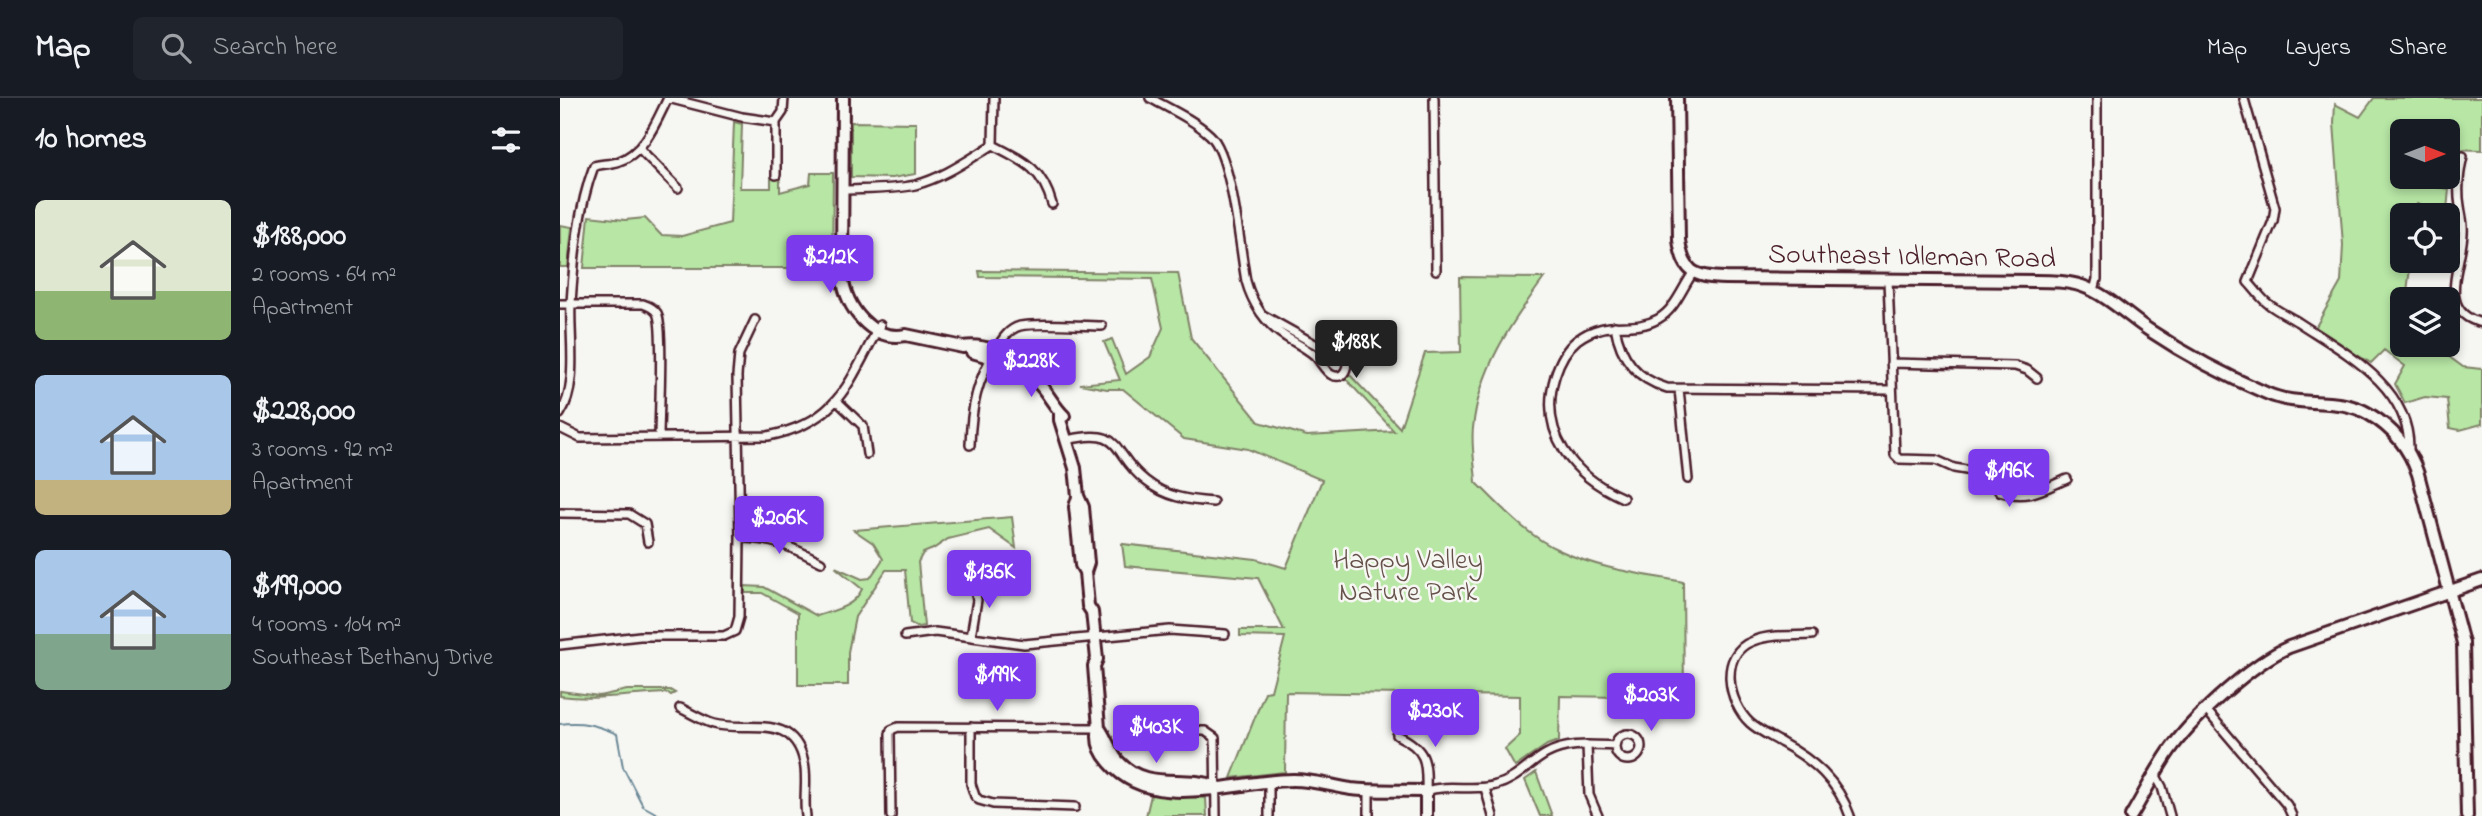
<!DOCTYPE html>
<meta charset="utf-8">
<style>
body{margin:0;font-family:"Indie Flower",sans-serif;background:#20242c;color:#f1f3f6;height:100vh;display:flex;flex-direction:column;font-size:26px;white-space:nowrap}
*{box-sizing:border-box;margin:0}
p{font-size:23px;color:#9ea1a6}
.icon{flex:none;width:38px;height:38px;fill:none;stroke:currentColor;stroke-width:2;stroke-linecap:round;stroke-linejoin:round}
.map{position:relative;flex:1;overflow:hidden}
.panel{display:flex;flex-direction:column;background:#171b24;width:560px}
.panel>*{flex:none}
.needle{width:46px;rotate:90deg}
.controls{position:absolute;left:1830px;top:21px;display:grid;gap:14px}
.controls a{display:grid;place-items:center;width:70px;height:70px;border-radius:10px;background:#171b24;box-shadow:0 4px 10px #0003;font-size:35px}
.price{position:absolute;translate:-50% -60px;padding:0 16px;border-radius:7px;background:#7c3aed;color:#fff;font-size:23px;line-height:46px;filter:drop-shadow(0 2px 4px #0008)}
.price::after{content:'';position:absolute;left:50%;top:42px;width:21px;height:16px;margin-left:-10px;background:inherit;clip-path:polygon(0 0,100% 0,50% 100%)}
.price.active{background:#222;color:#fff}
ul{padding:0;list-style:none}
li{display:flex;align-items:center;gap:21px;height:175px;padding:0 35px}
li span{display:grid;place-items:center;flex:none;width:196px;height:140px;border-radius:10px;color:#555}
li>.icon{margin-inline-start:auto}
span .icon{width:84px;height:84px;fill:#fffc;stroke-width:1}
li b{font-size:30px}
h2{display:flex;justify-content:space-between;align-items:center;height:84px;padding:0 35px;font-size:30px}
header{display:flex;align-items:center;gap:42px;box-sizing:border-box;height:98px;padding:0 35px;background:#171b24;border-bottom:2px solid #363941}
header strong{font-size:33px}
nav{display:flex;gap:38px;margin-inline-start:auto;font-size:24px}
.search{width:490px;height:63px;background:#20242c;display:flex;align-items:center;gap:18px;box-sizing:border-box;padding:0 24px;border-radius:10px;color:#9ea1a6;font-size:26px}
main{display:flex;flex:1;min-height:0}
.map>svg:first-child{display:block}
.green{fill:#b7e6a5;stroke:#808268;stroke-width:2}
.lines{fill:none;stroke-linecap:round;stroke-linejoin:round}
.stream{stroke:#6a8896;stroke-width:2}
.street-casing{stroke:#4a1f2b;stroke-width:12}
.secondary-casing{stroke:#4a1f2b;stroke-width:16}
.street{stroke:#f6f6f2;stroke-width:7}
.secondary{stroke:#f6f6f2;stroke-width:10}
.labels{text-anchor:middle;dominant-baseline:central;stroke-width:5;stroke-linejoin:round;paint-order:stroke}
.street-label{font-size:28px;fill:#4a1f2b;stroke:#f6f6f2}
.park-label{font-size:28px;fill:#65514a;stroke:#f6f6f2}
</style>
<header>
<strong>Map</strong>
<div class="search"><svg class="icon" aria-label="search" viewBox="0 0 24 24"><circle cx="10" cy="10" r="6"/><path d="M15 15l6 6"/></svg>Search here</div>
<nav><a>Map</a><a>Layers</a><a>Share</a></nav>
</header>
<main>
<section class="panel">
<h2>10 homes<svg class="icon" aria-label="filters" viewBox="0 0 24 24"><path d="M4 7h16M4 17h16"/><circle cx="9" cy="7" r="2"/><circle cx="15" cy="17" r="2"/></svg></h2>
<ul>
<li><span style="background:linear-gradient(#dfe7d0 65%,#8fb573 0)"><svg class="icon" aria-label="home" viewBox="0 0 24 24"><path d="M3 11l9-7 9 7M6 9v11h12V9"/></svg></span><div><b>$188,000</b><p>2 rooms · 64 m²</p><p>Apartment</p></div></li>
<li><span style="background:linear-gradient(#a9c7e8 75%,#c2b280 0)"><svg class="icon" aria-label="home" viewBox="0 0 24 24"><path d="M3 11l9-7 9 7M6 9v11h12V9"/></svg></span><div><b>$228,000</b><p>3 rooms · 92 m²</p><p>Apartment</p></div></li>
<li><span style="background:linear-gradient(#a9c7e8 60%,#7fa58c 0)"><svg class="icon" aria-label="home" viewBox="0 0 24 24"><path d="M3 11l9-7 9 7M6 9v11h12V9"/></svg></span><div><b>$199,000</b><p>4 rooms · 104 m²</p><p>Southeast Bethany Drive</p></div></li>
</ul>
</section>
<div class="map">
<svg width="1922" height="718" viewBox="0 0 1922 718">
<rect width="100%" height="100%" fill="#f6f6f2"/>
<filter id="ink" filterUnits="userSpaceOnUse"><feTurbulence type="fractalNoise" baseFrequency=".0143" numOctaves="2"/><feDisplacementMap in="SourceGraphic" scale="14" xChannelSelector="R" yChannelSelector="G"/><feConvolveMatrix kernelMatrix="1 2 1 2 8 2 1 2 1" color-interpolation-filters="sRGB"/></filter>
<g filter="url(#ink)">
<path class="green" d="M1814 0H1922V52L1888 51V33H1843V79H1861V87L1889 91 1887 112 1857 106 1855 117H1843V163H1851L1846 201H1843V247H1873L1903 269 1922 271V326L1900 332 1890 330 1887 301 1865 299 1845 305 1835 286 1845 268 1824 252 1811 265 1754 232 1781 184 1783 147 1774 25 1775 6 1800 19Z
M174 24 182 26 180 90H211V80H220V94L250 86 251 75H273L272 170H24L29 118 65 122 85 120 101 137 122 138 170 125Z
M291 24 356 25V76L332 80 291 79Z
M0 127 12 129 8 169H0Z
M419 173 618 175 631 240 699 324 747 338 834 333 785 280 789 276 840 330 865 255 901 254 900 179 984 180C950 227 919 271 913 330 911 347 915 367 916 384 941 409 968 439 1001 453 1039 471 1082 476 1123 484L1124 600 1000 598 999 643 987 647 955 669 945 651 960 637V598L726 594 725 674 671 680 705 594 711 593 725 539 680 538V532H724L698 480 565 468 562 446 696 461 726 470 762 382 688 351 624 341 563 291H547L520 286 560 282 544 244 552 241 566 276 590 259 603 230 592 181 420 179Z
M452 419 456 450 429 431 388 441 373 451 363 455 358 464 364 528 358 529 350 525 345 472H326L295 519 288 554V587H238V515L202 495H185V488L204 489 257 518C275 512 294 509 302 491L275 469 302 481 310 480 323 461 313 445 294 432Z
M67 592H110L115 595 111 597 108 595C72 596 36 603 0 598V593L39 598Z
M976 674 992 718H980L965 682Z
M591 697 646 700 647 718H586Z"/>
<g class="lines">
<path class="stream" d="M0 626C22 623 37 627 57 636L63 669 83 708 101 718"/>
<g class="street-casing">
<path id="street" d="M590 0C610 11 634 22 650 37 672 57 680 151 686 183 692 205 706 227 726 239 735 245 745 249 754 257 760 262 765 274 772 277 785 283 790 266 785 257L771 255 703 217
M874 0 876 172
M1684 1 1715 110 1713 123 1688 184C1694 190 1699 198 1706 204 1715 212 1728 218 1738 224 1785 255 1850 288 1849 351
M216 24 223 14 224 0
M433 47C464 63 482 70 492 106
M79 50 118 90
M1903 58C1899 75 1897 91 1900 108 1901 117 1904 126 1903 135 1902 167 1875 214 1922 225
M216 77V24
M283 92C307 91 331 92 355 87 383 80 408 62 433 47L434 0
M1328 182 1335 357 1339 361 1376 362 1394 370 1418 374 1434 383 1439 393C1468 402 1481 392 1507 381
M1534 193 1537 181V0
M0 206H83C89 208 94 210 97 215 104 228 99 319 99 339
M1055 228C1060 259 1076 281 1107 290L1331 292
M1331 265 1455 268 1467 272 1477 280
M1119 291 1128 381
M277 303 303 328 307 356
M0 316C19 288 9 238 11 205 14 160 18 110 34 68 42 66 50 66 57 64 85 55 96 24 108 0L182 19 216 24
M0 330 20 340 208 338C280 324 289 283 320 227
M507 342C566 328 550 356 586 383 606 399 627 402 653 404
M410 347C411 310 417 281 437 250 443 240 449 231 460 228 478 224 521 228 542 228
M1063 400C1013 378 978 335 995 278 999 265 1006 251 1017 242 1047 219 1071 236 1098 221 1115 212 1122 190 1133 175
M0 415 69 416 85 426 88 444
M180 440C213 440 232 449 261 464
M1252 537C1233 538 1210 536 1193 543 1158 556 1168 605 1190 625 1199 633 1212 639 1222 645 1253 662 1278 683 1290 718
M345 538 375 534 464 546 610 532 665 536
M411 538 417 502 414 485
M0 547 80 538H164L175 533 179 519 180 440 177 278 179 256 195 222
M120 610C131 615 143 623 154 626 187 635 233 613 244 664 248 682 243 700 246 718
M1647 613 1727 707 1732 718
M411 629V686L415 698 419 702 433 706 515 709
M617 633H645L655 640 656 718
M1055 649a13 13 0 1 1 26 0a13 13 0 1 1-26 0Z
M837 637C866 651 867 663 866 693 889 685 913 694 936 687 956 682 968 666 986 656 1007 644 1032 647 1055 648
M1027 647 1029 697 1038 718
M1595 676 1602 689 1610 718
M709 684V718
M925 690 933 718
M331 718 330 636 331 632 338 629 539 630
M809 718V692"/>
</g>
<g class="secondary-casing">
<path id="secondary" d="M283 0 282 178C286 209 311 244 346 237L403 249C421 246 449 254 459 270
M1117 0 1119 142C1123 174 1134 179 1165 180L1475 183C1491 183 1507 183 1522 188 1546 196 1568 218 1589 232 1625 256 1666 278 1706 295 1742 311 1777 297 1809 316 1833 330 1849 349 1858 376L1903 545 1907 718
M412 254C436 261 463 268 480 287 489 297 495 310 504 318
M500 314V322L515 370 518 398 523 409 528 465 525 474 528 508 532 514 537 561 534 568 539 630C536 642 540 654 549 664 593 716 675 682 733 682 753 682 772 688 791 691 816 694 842 692 866 693V718
M518 399 515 409 521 467 525 474
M539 630C547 640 549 653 558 663 588 695 622 675 657 689
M1571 718C1585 695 1597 669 1613 648 1637 616 1693 565 1729 549L1922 482"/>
</g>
<use href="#street" class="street"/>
<use href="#secondary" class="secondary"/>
</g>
</g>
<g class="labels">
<g class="street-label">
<text transform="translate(1352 160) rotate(1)">Southeast Idleman Road</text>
</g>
<g class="park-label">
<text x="848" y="463">Happy Valley<tspan x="848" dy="32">Nature Park</tspan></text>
</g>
</g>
</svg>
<div class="controls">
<a><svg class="needle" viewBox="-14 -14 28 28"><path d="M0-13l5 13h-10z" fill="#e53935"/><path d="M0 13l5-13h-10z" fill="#9ea1a6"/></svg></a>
<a><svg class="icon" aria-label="locate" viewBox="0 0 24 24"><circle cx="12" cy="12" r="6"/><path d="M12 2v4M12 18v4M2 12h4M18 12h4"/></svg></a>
<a><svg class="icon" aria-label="layers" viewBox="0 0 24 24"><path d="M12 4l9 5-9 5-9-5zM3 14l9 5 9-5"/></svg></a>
</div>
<b class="price" style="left:270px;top:197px">$212K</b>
<b class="price active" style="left:796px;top:282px">$188K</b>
<b class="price" style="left:471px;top:301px">$228K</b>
<b class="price" style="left:1449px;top:411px">$196K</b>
<b class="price" style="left:219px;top:458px">$206K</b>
<b class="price" style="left:429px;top:512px">$136K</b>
<b class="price" style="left:437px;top:615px">$199K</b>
<b class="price" style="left:1091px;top:635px">$203K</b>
<b class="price" style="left:875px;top:651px">$230K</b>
<b class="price" style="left:596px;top:667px">$403K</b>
</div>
</main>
